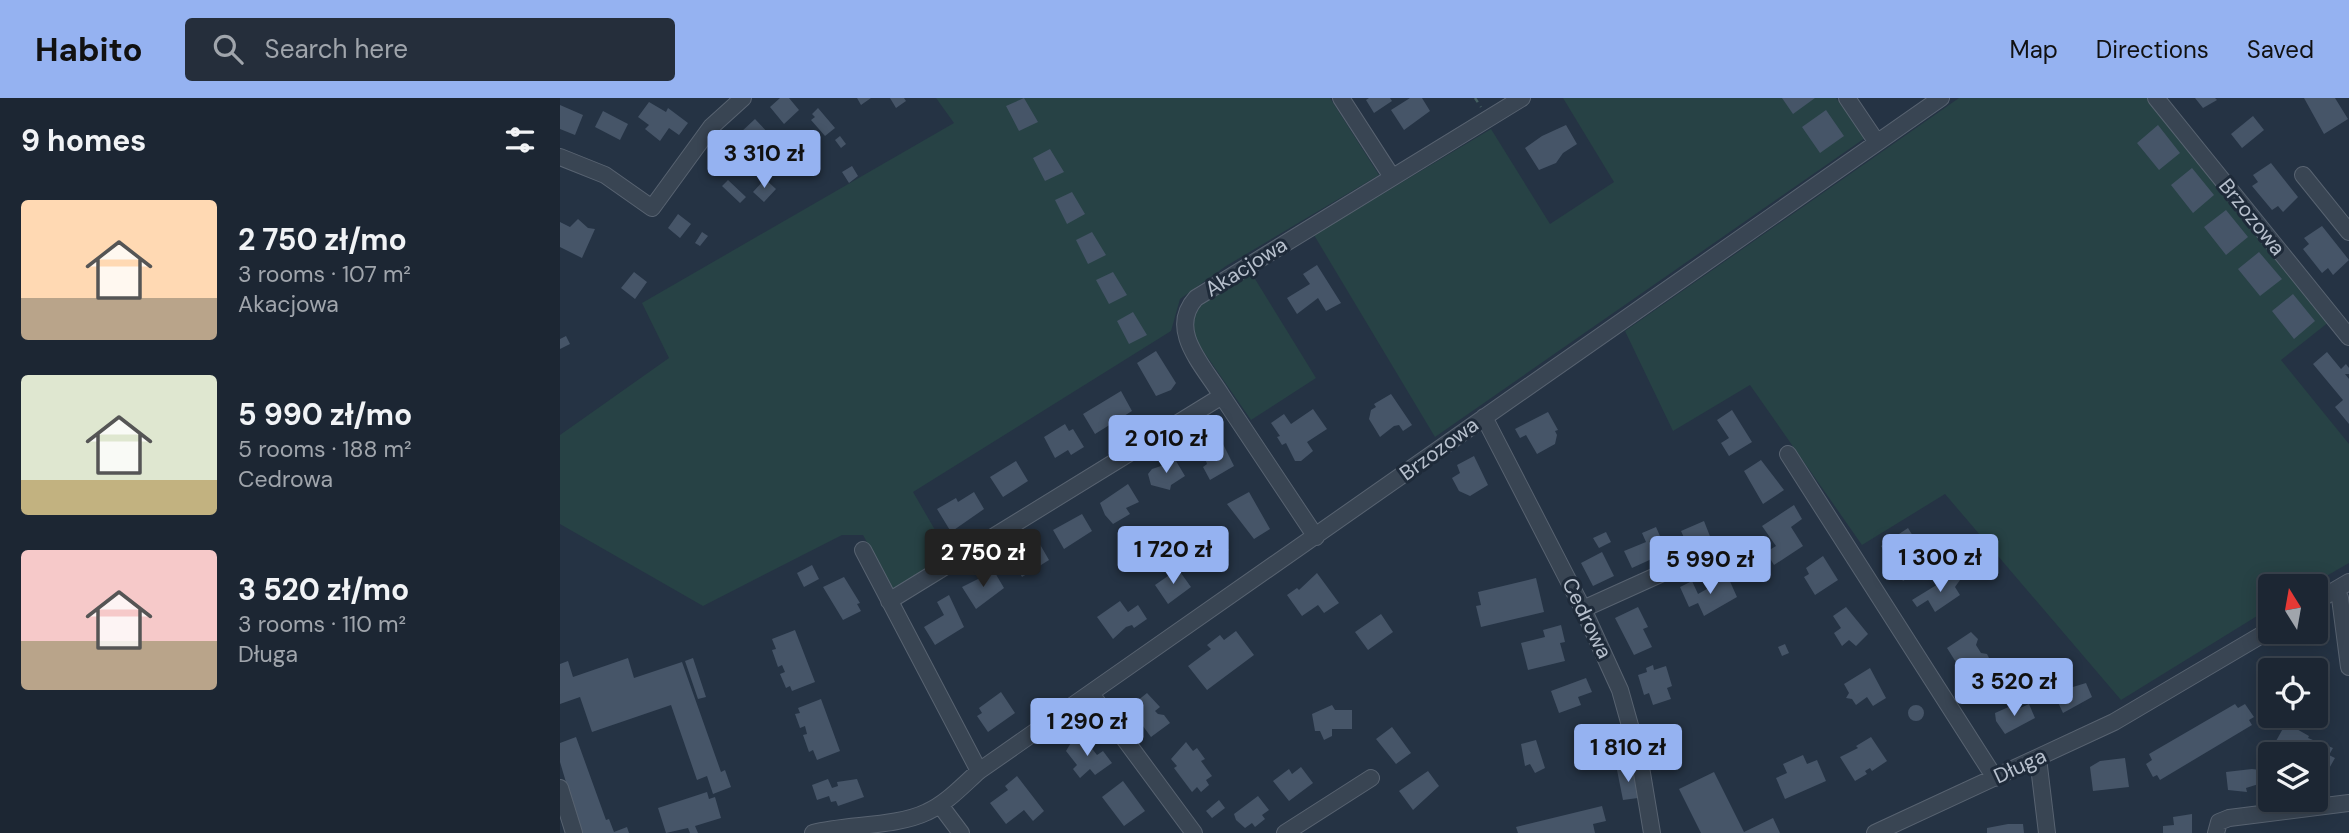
<!DOCTYPE html>
<meta charset="utf-8">
<style>
body{margin:0;font-family:"DM Sans",sans-serif;background:#252e3b;color:#f1f3f6;height:100vh;display:flex;flex-direction:column;font-size:26px;white-space:nowrap}
*{box-sizing:border-box;margin:0}
p{font-size:23px;color:#a0a5ac}
.icon{flex:none;width:38px;height:38px;fill:none;stroke:currentColor;stroke-width:2;stroke-linecap:round;stroke-linejoin:round}
.map{position:relative;flex:1;overflow:hidden}
.drawer{display:flex;flex-direction:column;background:#1c2633;width:560px}
.drawer>*{flex:none}
.needle{width:46px;rotate:349deg}
.fabs{position:absolute;left:1698px;top:476px;display:grid;gap:14px}
.fabs a{display:grid;place-items:center;width:70px;height:70px;border-radius:7px;background:#1c2633;box-shadow:0 4px 18px #0003,0 0 0 2px #3a434e;font-size:35px}
.price{position:absolute;translate:-50% -60px;padding:0 16px;border-radius:7px;background:#95b2f1;color:#111;font-size:23px;line-height:46px;filter:drop-shadow(0 2px 4px #0008)}
.price::after{content:'';position:absolute;left:50%;top:42px;width:21px;height:16px;margin-left:-10px;background:inherit;clip-path:polygon(0 0,100% 0,50% 100%)}
.price.current{background:#222;color:#fff}
ul{padding:0;list-style:none}
li{display:flex;align-items:center;gap:21px;height:175px;padding:0 21px}
li span{display:grid;place-items:center;flex:none;width:196px;height:140px;border-radius:7px;color:#555}
li>.icon{margin-inline-start:auto}
span .icon{width:84px;height:84px;fill:#fffc;stroke-width:1}
li b{font-size:30px}
h2{display:flex;justify-content:space-between;align-items:center;height:84px;padding:0 21px;font-size:30px}
header{display:flex;align-items:center;gap:42px;box-sizing:border-box;height:98px;padding:0 35px;background:#95b2f1;color:#111}
header strong{font-size:33px}
nav{display:flex;gap:38px;margin-inline-start:auto;font-size:24px}
.search{width:490px;height:63px;background:#252e3b;display:flex;align-items:center;gap:18px;box-sizing:border-box;padding:0 24px;border-radius:7px;color:#a0a5ac;font-size:26px}
main{display:flex;flex:1;min-height:0}
.map>svg:first-child{display:block}
.green{fill:#274245}
.building{fill:#465568}
.lines{fill:none;stroke-linecap:round;stroke-linejoin:round}
.minor-casing{stroke:#586371;stroke-width:18}
.path{stroke:#455f61;stroke-width:2.5;stroke-dasharray:5 5;stroke-linecap:butt}
.minor{stroke:#394553;stroke-width:16}
.labels{text-anchor:middle;dominant-baseline:central;stroke-width:6;stroke-linejoin:round;paint-order:stroke}
.street-label{font-size:21px;fill:#b7c0cd;stroke:#1e2a39}
</style>
<header>
<strong>Habito</strong>
<div class="search"><svg class="icon" aria-label="search" viewBox="0 0 24 24"><circle cx="10" cy="10" r="6"/><path d="M15 15l6 6"/></svg>Search here</div>
<nav><a>Map</a><a>Directions</a><a>Saved</a></nav>
</header>
<main>
<section class="drawer">
<h2>9 homes<svg class="icon" aria-label="filters" viewBox="0 0 24 24"><path d="M4 7h16M4 17h16"/><circle cx="9" cy="7" r="2"/><circle cx="15" cy="17" r="2"/></svg></h2>
<ul>
<li><span style="background:linear-gradient(#ffd9b3 70%,#b9a48a 0)"><svg class="icon" aria-label="home" viewBox="0 0 24 24"><path d="M3 11l9-7 9 7M6 9v11h12V9"/></svg></span><div><b>2 750 zł/mo</b><p>3 rooms · 107 m²</p><p>Akacjowa</p></div></li>
<li><span style="background:linear-gradient(#dfe7d0 75%,#c2b280 0)"><svg class="icon" aria-label="home" viewBox="0 0 24 24"><path d="M3 11l9-7 9 7M6 9v11h12V9"/></svg></span><div><b>5 990 zł/mo</b><p>5 rooms · 188 m²</p><p>Cedrowa</p></div></li>
<li><span style="background:linear-gradient(#f6c9c9 65%,#b9a48a 0)"><svg class="icon" aria-label="home" viewBox="0 0 24 24"><path d="M3 11l9-7 9 7M6 9v11h12V9"/></svg></span><div><b>3 520 zł/mo</b><p>3 rooms · 110 m²</p><p>Długa</p></div></li>
</ul>
</section>
<div class="map">
<svg width="1789" height="735" viewBox="0 0 1789 735">
<rect width="100%" height="100%" fill="#253344"/>
<path class="green" d="M376 0H770L819 77 666 168 620 201 611 233 353 394 389 456 333 492 303 437H282L143 508 0 426V337L109 260 82 205 394 25Z
M1003 0H1276L1305 40 875 339 754 137 931 31 990 126 1054 84Z
M1399 0H1605L1779 216 1721 262 1789 346V465L1749 488H1710V510L1561 602 1385 396 1302 447 1190 287 1113 333 1065 233Z
M692 176 756 280 691 322 630 234C636 198 662 193 692 176Z"/>
<path class="building" d="M220 0H229L239 12 224 26 210 9Z
M297 0H311L301 7Z
M330 0H344L346 3 336 10Z
M464 0 478 24 459 33 446 8Z
M809 0H830L832 3 814 15 806 2Z
M850 0H862L870 13 844 32 831 12Z
M1222 0H1255L1233 16Z
M1635 0H1655L1657 2 1643 10Z
M1744 0H1775L1788 21 1764 36Z
M89 4 106 14 108 10 128 25 119 37 109 30 100 43 85 31 89 27 78 19Z
M0 7 23 17 15 37 0 31Z
M258 10 275 30 265 38 251 22 255 19 252 16Z
M1266 12 1284 38 1260 55 1242 29Z
M43 13 68 26 60 42 35 29Z
M1693 18 1704 32 1682 50 1671 36Z
M195 21 211 38 197 52 180 35Z
M1006 27 1017 46 1003 55 996 65 979 72 965 50 982 38Z
M1598 27 1620 55 1599 72 1577 45Z
M280 38 286 46 281 50 275 42Z
M228 46 239 59 229 68 218 56Z
M169 47 183 57 172 72 158 62Z
M490 51 504 74 485 83 473 60Z
M1711 65 1738 99 1723 114 1718 108 1712 112 1692 88 1698 84 1693 77Z
M292 68 298 78 289 85 282 74Z
M1632 70 1654 97 1633 115 1611 87Z
M205 81 216 91 204 104 193 94Z
M168 82 186 99 180 105 162 88Z
M512 94 525 116 507 126 495 102Z
M1666 112 1688 139 1666 157 1644 129Z
M118 116 131 126 120 140 108 130Z
M18 121 28 130 35 131 22 160 0 149V124L10 129Z
M1762 128 1789 162 1773 177 1768 170 1762 175 1743 151 1749 146 1744 140Z
M142 134 148 138 140 148 135 145Z
M532 134 546 157 528 166 516 142Z
M1699 154 1722 181 1700 198 1678 171Z
M757 167 781 205 766 213 758 200 737 216 727 200 750 186 743 176Z
M74 174 87 184 75 201 61 190Z
M553 174 567 197 549 206 536 182Z
M1733 196 1755 223 1734 241 1712 213Z
M573 214 587 237 569 246 557 223Z
M6 238 10 246 0 251V241Z
M596 253 616 285 611 292 596 298 577 265Z
M1767 254 1781 271 1786 266 1789 270V276H1785L1789 281V326L1775 309 1783 302 1753 266Z
M561 293 572 313 535 336 523 316Z
M831 296 852 327 843 333 839 327 834 328 820 339 809 321 811 312 816 309 814 306Z
M753 311 767 331 747 344 753 353 741 363H735L726 345 722 347 717 339 720 338 711 325 724 316 731 326Z
M1172 312 1192 344 1169 358 1161 345 1169 340 1157 322Z
M988 314 998 332 995 333 997 337 995 346 977 356 966 337 960 340 955 331Z
M505 326 509 333 513 331 524 349 511 357 508 352 495 360 484 339Z
M660 340 674 368 650 382 643 369 647 366 642 351Z
M914 358 928 387 910 398 899 393 892 380 900 375 897 367Z
M1201 362 1224 392 1203 406 1184 373Z
M456 363 468 383 443 399 430 379Z
M616 363 625 378 611 387 610 392 591 387 588 376 592 371Z
M568 386 579 404 566 410 570 416 553 426 545 417 540 405Z
M414 394 424 411 391 434 377 411 396 400 398 404Z
M689 394 710 431 694 441 667 406Z
M1234 407 1242 421 1231 429 1243 448 1214 467 1206 454 1216 448 1202 428Z
M522 416 532 433 504 451 493 432Z
M1144 423 1155 451 1141 457 1137 448 1126 444 1121 433Z
M1096 429 1107 454 1072 470 1064 453 1086 444 1082 435Z
M1348 430 1353 438 1343 444 1353 459 1363 453 1371 465 1343 483 1321 448Z
M1046 434 1051 444 1039 450 1033 440Z
M648 436 653 444 660 439 669 452 662 457 665 461 659 465 656 461 644 470 635 457 643 451 638 443Z
M478 443 489 462 462 479 451 460Z
M1042 454 1054 478 1033 488 1021 465Z
M1263 458 1278 482 1255 497 1244 479 1249 476 1246 470Z
M252 467 259 481 244 489 237 475Z
M618 471 631 489 608 506 595 487Z
M434 473 444 490 416 511 402 489Z
M757 475 779 505 764 515 758 507 742 518 727 497 737 490 739 492Z
M1396 475 1400 482 1395 489 1400 497 1375 514 1368 502 1357 509 1352 502Z
M284 479 300 505 297 506 301 513 283 522 263 489Z
M1168 479 1177 499 1144 518 1138 505 1129 509 1120 489 1132 483 1138 496Z
M976 480 984 514 921 529 916 508 921 507 918 494Z
M389 497 404 529 375 547 364 529 384 517 377 504Z
M560 503 568 514 578 507 587 521 574 530 572 527 566 529 553 541 537 519Z
M1078 509 1088 529 1083 531 1092 549 1074 557 1055 520Z
M1286 509 1308 536 1296 548 1289 542 1282 548 1274 535 1281 530 1273 518Z
M821 516 833 534 808 552 795 534Z
M1001 527 1005 544 1000 545 1005 563 968 572 961 545 985 539 983 532Z
M235 532 255 584 232 593 230 588 226 590 220 576 225 574 222 567 218 569 212 552 216 551 212 541Z
M676 533 694 557 647 592 628 568 651 551 647 547 660 537 664 542Z
M1411 534 1418 541 1416 547 1421 555 1427 556 1431 564 1406 580 1387 550Z
M1225 546 1229 555 1222 558 1218 549Z
M68 560 74 580 122 564 161 674 165 672 171 689 153 696 147 678 137 682 111 607 32 634 20 599 0 606V566L8 563 13 579Z
M133 560 146 599 138 601 125 563Z
M1475 563 1486 579 1473 588 1462 571Z
M1093 567 1094 572 1106 568 1112 588 1107 590 1111 601 1093 607 1089 595 1084 597 1078 577 1087 574 1086 570Z
M1310 570 1326 600 1313 608 1307 599 1296 607 1292 601 1286 600 1289 595 1284 586Z
M1026 580 1032 594 1018 599 1021 607 999 615 991 593Z
M1526 585 1532 599 1503 615 1495 598 1504 595 1503 592Z
M441 594 455 615 428 634 417 618 422 615 419 610Z
M587 595 600 609 595 613 598 616 604 617 610 625 591 639 574 616 577 614 572 607Z
M261 601 280 653 257 662 253 652 249 654 243 637 247 636 245 628 240 630 235 616 240 615 238 610Z
M1469 606 1475 620 1445 636 1436 623 1435 615 1453 607 1456 612Z
M1675 606 1678 610 1685 606 1694 619 1689 622 1692 627 1600 682 1597 677 1593 679 1586 666 1592 662 1589 656Z
M772 607 775 612H792V631H772V638L764 642 760 633H755L752 616Z
M1348 615a8 8 0 1 1 16 0a8 8 0 1 1-16 0Z
M1726 625 1749 638 1748 640 1773 650 1769 657 1775 660 1762 683 1755 680V656H1719L1723 647 1716 643Z
M832 629 851 655 836 666 816 641Z
M16 639 46 722 49 721 54 734 67 729 69 735H21L0 664V645Z
M523 639 537 657 543 653 552 665 535 677 530 671 520 680 513 671 517 667 506 653 512 643Z
M1311 639 1327 663 1312 673 1310 670 1305 673 1307 676 1295 683 1280 659 1298 650 1296 648Z
M976 642 985 670 975 675 970 666 965 668 961 646Z
M626 644 633 653 637 650 645 661 641 663 652 678 646 682 649 687 641 694 637 689 632 694 614 670 617 668 611 661Z
M1243 657 1247 666 1257 662 1266 683 1225 701 1216 680 1227 675 1223 666Z
M1565 660 1569 689 1533 693 1530 669 1540 663Z
M741 669 753 685 729 703 713 683 729 671 732 676Z
M1073 670 1078 700 1063 702 1057 672Z
M1692 671 1700 672 1702 685 1686 690 1687 694 1668 692 1666 674Z
M868 673 879 688 853 712 839 693Z
M1154 674 1184 734 1213 720 1220 735H1141L1119 691Z
M457 678 484 713 473 723 464 712 446 726 430 705 448 692 445 688Z
M268 681 272 690 278 688 277 684 297 681 304 699 278 708 276 703 271 704 269 698 257 702 252 687Z
M563 683 585 713 564 728 542 699Z
M147 694 149 701 155 699 161 720 135 728 138 735H130L128 730 106 735 98 710Z
M698 698 709 712 702 717 705 721 695 729 692 725 685 730 676 722 674 716Z
M659 702 665 710 652 720 646 713Z
M1042 708 1046 723 1033 726 1035 735H958L956 729Z
M1632 716V735H1603V728L1614 727 1613 719Z
M1448 726H1463L1464 735H1427V730Z"/>
<g class="lines">
<g class="minor-casing">
<path id="minor" d="M781 0 832 79
M1287 0 1316 43
M1596 0 1789 239
M0 59 45 77 92 110 151 29 183 0
M1743 77 1789 134
M662 298C643 267 607 232 636 200L962 0
M924 319 1023 511 1060 592 1080 663 1092 735
M1228 356 1435 680
M303 452 419 673
M1776 492 1780 500 1789 569
M329 503 662 298 756 439
M1755 504 1789 484
M1023 511 1138 459
M532 597 634 735
M1478 660 1487 735
M0 690 14 735
M380 707 401 735
M253 735C288 726 336 729 367 714 387 705 403 687 419 673L1381 0
M725 735 811 680
M1315 735 1554 624 1710 532
M1656 735 1659 724 1669 720 1789 705"/>
</g>
<path class="path" d="M915 0 921 9"/>
<use href="#minor" class="minor"/>
</g>
<g class="labels">
<g class="street-label">
<text transform="translate(1692 119) rotate(51)">Brzozowa</text>
<text transform="translate(686 169) rotate(-32)">Akacjowa</text>
<text transform="translate(879 351) rotate(-36)">Brzozowa</text>
<text transform="translate(1027 520) rotate(64)">Cedrowa</text>
<text transform="translate(1460 668) rotate(-25)">Długa</text>
</g>
</g>
</svg>
<div class="fabs">
<a><svg class="needle" viewBox="-14 -14 28 28"><path d="M0-13l5 13h-10z" fill="#e53935"/><path d="M0 13l5-13h-10z" fill="#a0a5ac"/></svg></a>
<a><svg class="icon" aria-label="locate" viewBox="0 0 24 24"><circle cx="12" cy="12" r="6"/><path d="M12 2v4M12 18v4M2 12h4M18 12h4"/></svg></a>
<a><svg class="icon" aria-label="layers" viewBox="0 0 24 24"><path d="M12 4l9 5-9 5-9-5zM3 14l9 5 9-5"/></svg></a>
</div>
<b class="price" style="left:204px;top:92px">3 310 zł</b>
<b class="price" style="left:606px;top:377px">2 010 zł</b>
<b class="price" style="left:613px;top:488px">1 720 zł</b>
<b class="price current" style="left:423px;top:491px">2 750 zł</b>
<b class="price" style="left:1380px;top:496px">1 300 zł</b>
<b class="price" style="left:1150px;top:498px">5 990 zł</b>
<b class="price" style="left:1454px;top:620px">3 520 zł</b>
<b class="price" style="left:527px;top:660px">1 290 zł</b>
<b class="price" style="left:1068px;top:686px">1 810 zł</b>
</div>
</main>
